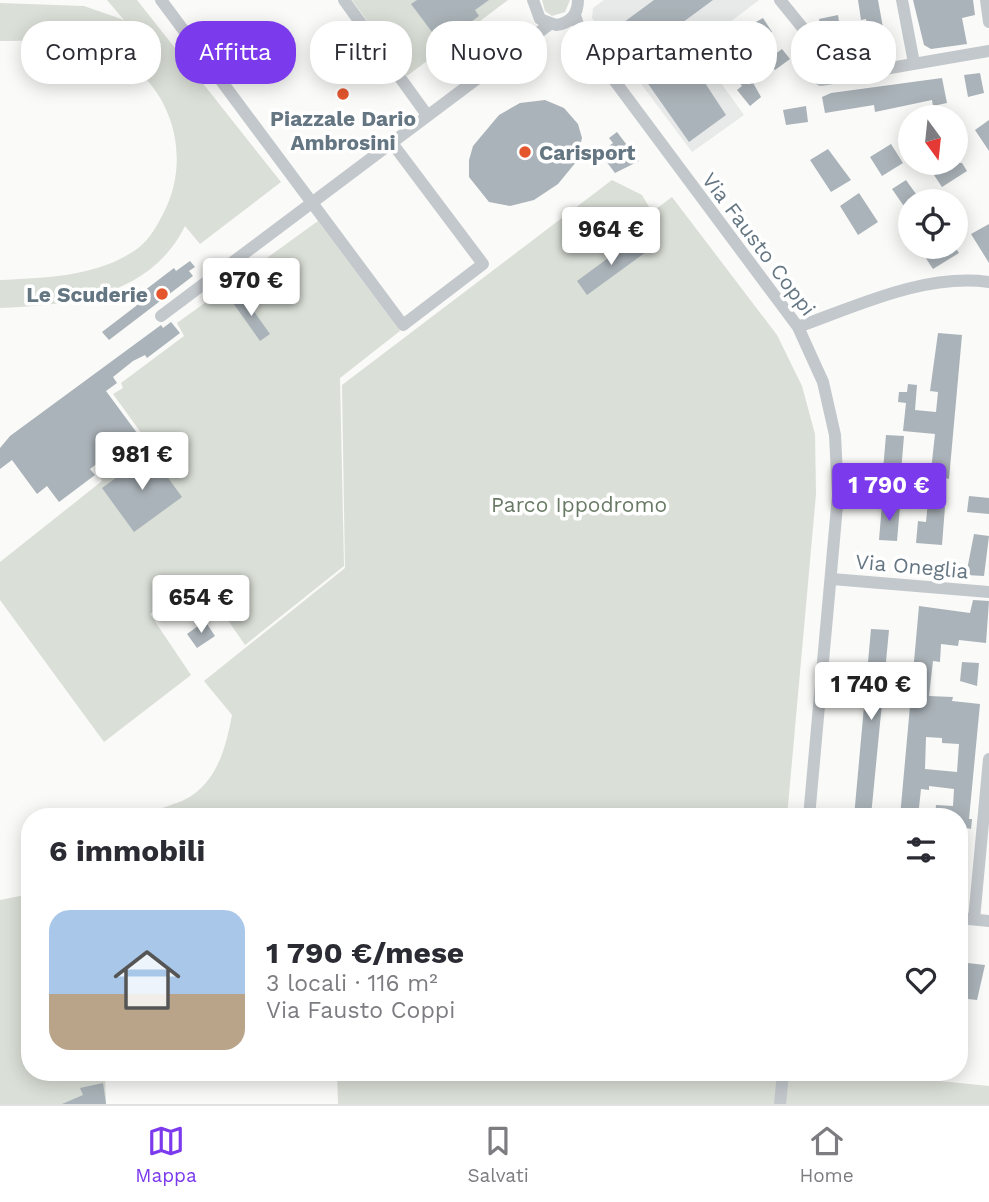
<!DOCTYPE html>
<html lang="it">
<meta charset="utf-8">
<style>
body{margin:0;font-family:"Work Sans",sans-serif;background:#f7f7f7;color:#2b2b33;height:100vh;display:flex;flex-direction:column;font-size:26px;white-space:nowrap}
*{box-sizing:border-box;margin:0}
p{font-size:23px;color:#7c7c81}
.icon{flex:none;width:38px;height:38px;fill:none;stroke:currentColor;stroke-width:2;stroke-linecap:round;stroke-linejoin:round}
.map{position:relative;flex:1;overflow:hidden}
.side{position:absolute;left:21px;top:808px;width:947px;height:273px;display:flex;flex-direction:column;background:#fff;border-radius:28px;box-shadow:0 4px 18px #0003}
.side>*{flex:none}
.top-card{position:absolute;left:21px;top:21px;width:948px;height:63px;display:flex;gap:14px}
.needle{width:46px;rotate:165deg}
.buttons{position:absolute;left:898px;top:105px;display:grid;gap:14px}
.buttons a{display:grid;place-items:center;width:70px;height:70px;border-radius:50%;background:#fff;box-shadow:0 4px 18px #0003;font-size:35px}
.price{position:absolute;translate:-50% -60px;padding:0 16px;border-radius:7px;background:#fff;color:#222;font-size:23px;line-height:46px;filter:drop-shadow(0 2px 4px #0008)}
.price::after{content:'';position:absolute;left:50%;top:42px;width:21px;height:16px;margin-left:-10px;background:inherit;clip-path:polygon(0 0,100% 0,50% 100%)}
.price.on{background:#7c3aed;color:#fff}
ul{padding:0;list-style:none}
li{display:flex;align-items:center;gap:21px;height:175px;padding:0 28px}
li span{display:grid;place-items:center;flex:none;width:196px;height:140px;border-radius:21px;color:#555}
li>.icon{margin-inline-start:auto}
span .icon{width:84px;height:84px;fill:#fffc;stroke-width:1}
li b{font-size:30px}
h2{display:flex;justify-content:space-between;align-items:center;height:84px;padding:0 28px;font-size:30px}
.pill{padding:0 24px;border-radius:28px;background:#fff;box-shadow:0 4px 18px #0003;font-size:24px;line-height:63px}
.pill.on{background:#7c3aed;color:#fff}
.tab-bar{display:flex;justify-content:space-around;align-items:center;height:98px;border-top:2px solid #e1e1e2;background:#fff;font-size:19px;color:#7c7c81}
.tab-bar a{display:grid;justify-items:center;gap:4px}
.tab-bar .on{color:#7c3aed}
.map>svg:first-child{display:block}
.built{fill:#e8e9e9}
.green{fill:#dadfd7}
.building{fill:#aab3b9;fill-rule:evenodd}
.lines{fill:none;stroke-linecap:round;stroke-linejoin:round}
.minor{stroke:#c3c8cc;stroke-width:12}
.poi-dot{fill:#e4572e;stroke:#fff;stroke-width:2.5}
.labels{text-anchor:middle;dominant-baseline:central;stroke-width:7;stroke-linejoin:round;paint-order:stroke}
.poi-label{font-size:21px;font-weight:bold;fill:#657683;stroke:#fff}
.street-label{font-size:21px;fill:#657683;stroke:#fff}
.park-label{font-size:21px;fill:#687a64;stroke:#fff}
</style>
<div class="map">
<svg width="989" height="1104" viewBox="0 0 989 1104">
<rect width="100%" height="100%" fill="#fafaf8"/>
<path class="built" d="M604 0H759L696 48 744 115 692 152 592 18 593 8Z"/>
<path class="green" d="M107 0H137L281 182 200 244 185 226C150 297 71 305 0 308V280C44 278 95 277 134 251 147 243 156 228 163 214 199 146 162 61 85 44 58 38 27 41 0 41V3L84 6 124 20Z
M352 0H508L407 76Z
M542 0H570L565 12 552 16 545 11Z
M612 180 642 195 652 212 672 197 777 335 802 386 815 434 816 494 787 817H143C156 809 170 806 184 800 217 784 226 747 232 715L204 681 345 568 342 385Z
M318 221 400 331 340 378 344 566 245 645 199 578 150 614 191 675 104 742 0 600V562L102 481 99 475 147 441 113 394 123 388 121 383 184 336 177 323Z
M30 894V1073H105L106 1104H0V900Z
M337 1073H910V1078L989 1086V1104H338Z"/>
<path class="building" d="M417 0H489L475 10 479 16 441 44 411 4Z
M654 0H713L671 31 726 115 689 142 618 41 623 37 616 28Z
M858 0H878L888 55 873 58 866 19 861 20Z
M913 0H973L975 15 962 18 967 44 931 49 924 45Z
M838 15 844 54 826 57 819 19Z
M763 18 772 32 744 56 731 36Z
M782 49 790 59 775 70 767 60Z
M747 72 761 97 750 106 737 90 742 86 737 79Z
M980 73 984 93 968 97 964 75Z
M942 78 947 103 933 106 932 100 875 112 874 105 825 113 822 97 831 93Z
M545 100 564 108 578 124 582 138 576 162 558 184 534 200 510 206 489 202 469 177V160L473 146 499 115 520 103Z
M806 106 808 122 786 125 783 110Z
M989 120V151L975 130Z
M617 132 639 161 615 173 600 153 613 143 609 138Z
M891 144 903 163 882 176 870 157Z
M828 149 851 180 831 192 810 160Z
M926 163H962L967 171 942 187Z
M906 180 921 201H910V215L892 189Z
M859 193 878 222 858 235 840 206Z
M989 224V263L971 234Z
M634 239 646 252 587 295 577 281Z
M928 247H955L959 253 933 269 921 251Z
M190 261 195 267 189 271 193 276 109 340 102 332 136 306 139 301 136 297 174 268 176 271Z
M243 296 270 334 260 341 233 303Z
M171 322 180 333 147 358 145 355 133 361 113 377 117 383 106 391 137 433 90 469 95 475 59 502 47 486 37 494 12 460 0 469V448L10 436 161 325 163 328Z
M938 333 962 335 949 479 945 478 942 507H945L942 545 916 543 918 521 926 522 928 501 898 499 900 478 930 480 935 434 903 431 906 403 898 402 899 392H907L908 384 917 385 915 410 936 412 938 392 930 391Z
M886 435 904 436 901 472 883 470Z
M150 453 182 497 134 532 102 488Z
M969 496 989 498V514L967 512Z
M882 504 900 506 897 541 879 540Z
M974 534 989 536 984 576 966 575Z
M973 600 989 601 986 643 959 640 958 646 941 644 940 662 933 661 929 696 953 697 952 701 980 704 969 819H972L971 829 967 828 965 846H968L966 876H959V817H935L936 805 953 806 954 789 929 786V790L921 789 918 817H900L919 606 970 613ZM926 737 942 738V743L959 744 957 772 925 769Z
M205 621 215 636 197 648 187 634Z
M871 629 889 630 885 672 871 816 854 817Z
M962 662 979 663 977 686 960 681Z
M959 962 985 965 977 1000 959 998Z
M103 1083 106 1104H62L83 1095 80 1088Z"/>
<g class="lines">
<path class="minor" d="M161 0 403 325 483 264 392 143
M344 0 427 115
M533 0 540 19 556 25C571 23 578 14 578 0
M780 0 806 32 814 71 821 80 989 51
M902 0 914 63
M986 0 989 22
M575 15 582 37 798 327 823 382 835 435 838 495 809 817
M161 316 550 24
M798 327C857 306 925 273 989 282
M832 579 989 592
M959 918 989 921
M974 919 989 759
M780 1104 783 1073"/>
</g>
<g class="poi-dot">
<circle cx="343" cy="94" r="7"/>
<circle cx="525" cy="152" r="7"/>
<circle cx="162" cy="294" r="7"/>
</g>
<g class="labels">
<g class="poi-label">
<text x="343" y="118">Piazzale Dario<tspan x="343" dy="24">Ambrosini</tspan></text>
<text x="539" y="152" text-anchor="start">Carisport</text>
<text x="148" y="294" text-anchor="end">Le Scuderie</text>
</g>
<g class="street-label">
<text transform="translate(759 244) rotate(53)">Via Fausto Coppi</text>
<text transform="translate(912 566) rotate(5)">Via Oneglia</text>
</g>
<g class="park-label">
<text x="579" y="504">Parco Ippodromo</text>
</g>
</g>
</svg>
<div class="buttons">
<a><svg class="needle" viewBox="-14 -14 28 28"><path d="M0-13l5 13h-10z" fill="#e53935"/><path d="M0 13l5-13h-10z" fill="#7c7c81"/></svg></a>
<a><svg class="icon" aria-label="locate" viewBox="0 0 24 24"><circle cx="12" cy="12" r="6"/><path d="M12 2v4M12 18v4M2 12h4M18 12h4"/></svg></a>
</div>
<b class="price" style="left:611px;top:267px">964 €</b>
<b class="price" style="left:251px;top:318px">970 €</b>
<b class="price" style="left:142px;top:492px">981 €</b>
<b class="price on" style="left:889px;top:523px">1 790 €</b>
<b class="price" style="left:201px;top:635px">654 €</b>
<b class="price" style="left:871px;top:722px">1 740 €</b>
<div class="top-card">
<a class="pill">Compra</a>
<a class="pill on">Affitta</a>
<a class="pill">Filtri</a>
<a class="pill">Nuovo</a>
<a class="pill">Appartamento</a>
<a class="pill">Casa</a>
</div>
<section class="side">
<h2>6 immobili<svg class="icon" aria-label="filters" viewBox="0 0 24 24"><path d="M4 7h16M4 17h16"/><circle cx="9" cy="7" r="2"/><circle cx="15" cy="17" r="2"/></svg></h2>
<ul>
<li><span style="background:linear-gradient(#a9c7e8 60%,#b9a48a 0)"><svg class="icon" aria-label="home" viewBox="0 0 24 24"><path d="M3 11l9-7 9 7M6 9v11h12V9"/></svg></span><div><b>1 790 €/mese</b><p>3 locali · 116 m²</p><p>Via Fausto Coppi</p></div><svg class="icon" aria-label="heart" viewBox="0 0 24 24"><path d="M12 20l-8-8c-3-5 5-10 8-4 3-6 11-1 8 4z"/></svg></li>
</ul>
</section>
</div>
<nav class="tab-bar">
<a class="on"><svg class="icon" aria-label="map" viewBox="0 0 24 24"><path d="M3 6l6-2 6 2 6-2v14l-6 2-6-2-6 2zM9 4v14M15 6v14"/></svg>Mappa</a>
<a><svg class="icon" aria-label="saved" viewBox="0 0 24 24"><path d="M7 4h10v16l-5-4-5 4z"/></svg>Salvati</a>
<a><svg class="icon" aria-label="home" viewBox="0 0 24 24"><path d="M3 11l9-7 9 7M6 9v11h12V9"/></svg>Home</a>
</nav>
